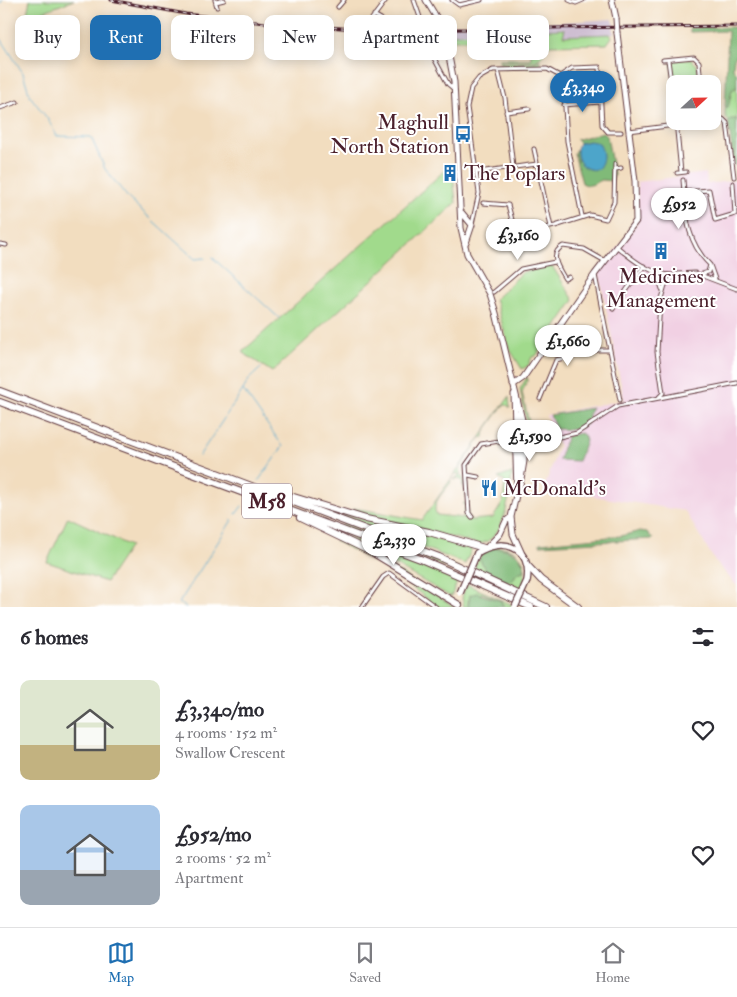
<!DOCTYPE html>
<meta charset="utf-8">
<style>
body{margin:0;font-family:"IM FELL Double Pica",serif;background:#f2f2f3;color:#2b2b33;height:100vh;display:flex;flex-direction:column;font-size:19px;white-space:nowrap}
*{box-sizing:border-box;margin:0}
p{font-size:16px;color:#7c7c81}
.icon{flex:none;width:28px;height:28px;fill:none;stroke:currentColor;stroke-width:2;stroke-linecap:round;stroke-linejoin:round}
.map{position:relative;height:607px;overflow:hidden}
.details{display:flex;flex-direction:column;background:#fff;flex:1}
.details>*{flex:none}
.hud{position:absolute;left:15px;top:15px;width:708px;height:45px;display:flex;gap:10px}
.needle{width:32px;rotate:68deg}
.controls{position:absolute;left:666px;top:75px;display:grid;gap:10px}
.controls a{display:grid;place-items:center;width:55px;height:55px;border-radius:10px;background:#fff;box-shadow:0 2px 12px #0003;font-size:25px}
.price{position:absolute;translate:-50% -42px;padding:0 11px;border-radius:18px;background:#fff;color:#222;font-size:16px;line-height:32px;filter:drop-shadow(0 1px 2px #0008)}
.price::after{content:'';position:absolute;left:50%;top:30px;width:15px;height:11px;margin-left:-8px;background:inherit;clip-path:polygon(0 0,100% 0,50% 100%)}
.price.active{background:#1f6fb2;color:#fff}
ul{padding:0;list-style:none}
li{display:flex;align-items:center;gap:15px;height:125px;padding:0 20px}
li span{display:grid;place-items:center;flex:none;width:140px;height:100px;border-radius:10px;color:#555}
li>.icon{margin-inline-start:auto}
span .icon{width:60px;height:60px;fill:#fffc;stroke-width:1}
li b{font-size:21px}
h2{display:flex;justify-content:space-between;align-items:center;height:60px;padding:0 20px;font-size:21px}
.pill{padding:0 18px;border-radius:10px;background:#fff;box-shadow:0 2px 12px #0003;font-size:18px;line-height:45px}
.pill.active{background:#1f6fb2;color:#fff}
.tab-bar{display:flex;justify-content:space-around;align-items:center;height:70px;border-top:1px solid #e1e1e2;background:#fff;font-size:14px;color:#7c7c81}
.tab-bar a{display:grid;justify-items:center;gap:2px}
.tab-bar .active{color:#1f6fb2}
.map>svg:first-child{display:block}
.built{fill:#f1d0e3}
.industrial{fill:#cebed1}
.green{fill:#a1da8c;stroke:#767c5c}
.forest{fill:#80ba78;stroke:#656c52}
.water{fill:#4da5ca;stroke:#4c627a}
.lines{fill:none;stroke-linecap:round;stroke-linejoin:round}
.stream{stroke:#4da5ca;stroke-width:1}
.street-casing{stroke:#633c41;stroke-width:5}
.secondary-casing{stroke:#633c41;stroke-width:7}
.primary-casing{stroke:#633c41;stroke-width:8}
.highway-casing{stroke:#633c41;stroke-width:8}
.street{stroke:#fff;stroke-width:3}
.secondary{stroke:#fff;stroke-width:5}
.primary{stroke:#fff;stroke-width:5.5}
.highway{stroke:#fff;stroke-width:6}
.rail-casing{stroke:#4a1f2b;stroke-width:3}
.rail{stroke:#fff;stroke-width:1;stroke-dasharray:4;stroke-linecap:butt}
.secondary-bridge-casing{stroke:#633c41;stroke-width:7;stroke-linecap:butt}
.primary-bridge-casing{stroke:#633c41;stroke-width:8;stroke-linecap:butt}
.secondary-bridge{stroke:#fff;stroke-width:5}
.primary-bridge{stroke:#fff;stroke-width:5.5}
.labels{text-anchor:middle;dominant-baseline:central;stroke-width:4;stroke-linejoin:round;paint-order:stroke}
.shield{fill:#fff;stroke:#80626b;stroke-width:1}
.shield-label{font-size:20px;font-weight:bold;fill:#4a1f2b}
.poi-label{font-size:21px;fill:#4a1f2b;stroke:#fff;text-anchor:start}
</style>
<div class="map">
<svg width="737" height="607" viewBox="0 0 737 607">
<rect width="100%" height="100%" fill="#fff"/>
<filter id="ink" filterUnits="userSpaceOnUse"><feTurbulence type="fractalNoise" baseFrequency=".02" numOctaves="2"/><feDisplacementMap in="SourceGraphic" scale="10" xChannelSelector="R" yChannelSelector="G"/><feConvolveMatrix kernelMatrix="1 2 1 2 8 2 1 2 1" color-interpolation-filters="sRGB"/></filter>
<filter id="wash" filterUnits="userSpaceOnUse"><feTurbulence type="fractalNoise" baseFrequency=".0096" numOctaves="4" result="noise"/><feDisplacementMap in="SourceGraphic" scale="20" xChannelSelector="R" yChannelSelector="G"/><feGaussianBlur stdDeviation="1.12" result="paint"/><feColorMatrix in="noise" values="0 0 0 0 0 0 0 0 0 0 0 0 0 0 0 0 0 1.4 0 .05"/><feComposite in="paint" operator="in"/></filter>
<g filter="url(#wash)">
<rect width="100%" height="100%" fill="#f2ddbf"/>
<path class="built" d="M706 173 707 184 737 180V586L715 561 685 511 544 488 559 446 546 415 624 400 599 272 638 222 637 182Z"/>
<path class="industrial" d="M613 19 614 34 557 37 450 40 444 25 548 23Z"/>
<path class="green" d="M30 0H74L26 18Z
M565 29 563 36 610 34 612 37 607 44 550 45 540 58 535 61H499V59H531V40H450L447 32H453V34Z
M691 59 697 65 700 84H675V93L671 63 675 60Z
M540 60V67L504 68 499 63H533Z
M737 87V119L728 121 725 117V107H728L732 90Z
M452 164 456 203 272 372 242 352Z
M552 266 574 300 536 356 532 357 528 366 522 369 509 348 495 299 523 272Z
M527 377 528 379 522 392 530 427 539 432V436L535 435 528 429 520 389Z
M509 397 510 408 507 405 502 406 485 430 484 437 480 438 460 468V475L465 481 466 497 464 486 462 485 463 482 458 478 454 480 459 475 457 473 450 480 451 482C444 492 430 504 437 515L463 518 465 505 463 504 465 502 467 504 468 516 471 520 493 518 503 502 505 482 498 478 512 473C510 494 505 542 478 544L353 512 354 508 422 520Z
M325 509 406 529 472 549 465 564Z
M68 517 130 546 106 582 47 562Z
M343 523 460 568 462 571 461 573 342 527Z
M339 533 458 580 451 597Z
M337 537 372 555 455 607H438L385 567 335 541Z
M491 547C520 543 532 565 521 589L474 567 479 558C485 569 498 584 513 580L516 574 525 570C521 543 498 546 481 553Z
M466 584 513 605 511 607H504L501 601 482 593 468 600V607H464L462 598Z"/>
<path class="forest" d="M737 27V54L734 59 733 68 737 74V87L732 90 728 107H725L728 31 690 32 689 28Z
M731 119H737V168L734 165 728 121Z
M603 132 607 136 614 175 612 181 602 180C593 183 592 188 582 183L574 153 576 149 578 161 590 141 579 143 576 140Z
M592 408 589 413V421C578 433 571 429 556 429L550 415Z
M580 433 584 435 586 441 578 461 559 460 567 436Z
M640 531 647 532 653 539 540 545V543L621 536Z
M494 548C510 548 522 554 525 570L516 574 513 580 508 581 488 573 479 558 485 551Z
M476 593 501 601 504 607H468L470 595Z"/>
<path class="water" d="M590 141 599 143C604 153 605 160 598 169 583 173 572 157 579 143Z"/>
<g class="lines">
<path class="stream" d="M0 4 3 0
M0 37 23 73 30 96 47 118 57 136 91 137 105 169 129 199 195 259 205 258
M213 258 279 318
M243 390 250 378 261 368
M199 456 243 390 279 441
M259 480 283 446 281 444
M236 514 242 506
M186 607 179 603 232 520"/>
</g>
</g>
<g filter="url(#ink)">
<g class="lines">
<g class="street-casing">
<path id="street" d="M215 0 217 7
M414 0 422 23
M452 0 459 5 481 0
M569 0 576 3 583 0
M216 2 224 0
M338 7 344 0
M374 15 381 19
M371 20 386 0
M422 36 448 84 454 89
M663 60 694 57 699 62 701 84
M668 60 675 112
M498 70 505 98 513 167
M560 76 572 68 599 67 602 125 608 132H621
M564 105 600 102
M0 108 17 102
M506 112 529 109
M712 120 723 119 727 123 734 177
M676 121 681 172
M629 131 706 121
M534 149 551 227
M616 169 621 168
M478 172 537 164
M677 173 686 172
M683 180C686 212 685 241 710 265
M684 192 709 190 715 220 735 214 733 183
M483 203 508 205 515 231 518 234 555 226 590 215 606 219 614 202 615 164
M472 224 479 193 467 107 471 88 479 78 493 70 547 69 560 76 564 90 567 141 582 216
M0 244 6 245
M616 246C633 260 652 276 675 275
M657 274 662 289
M702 274 708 272 710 265 715 279
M595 275 620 400
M569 277 565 279C559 269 548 254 563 246L584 249 605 261
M494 292 521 269 555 262
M613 309 644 266
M659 397 663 393 657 352 660 302 665 285 678 274 695 273 737 289
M540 399 556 360 597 350H610
M523 438 544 439
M498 442 504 444H528L577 433 618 406 737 383
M468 475 478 477
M472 517 469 513 466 465 481 444 517 438
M362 607 383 577 389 573 436 607"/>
</g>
<g class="secondary-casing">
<path id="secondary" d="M426 0 438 20
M612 0 616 18
M446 41 454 82 461 228 467 254 490 294 496 313 524 428V461L520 485 517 491 511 517 513 534 522 554
M462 213 472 225 466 243
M513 385 523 378 595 274 636 221 635 181 617 33
M514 394 517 491
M517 441 520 433 518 413
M518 474 520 449 523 441
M488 546 500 534 506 521 511 517"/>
</g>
<g class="primary-casing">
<path id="primary" d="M477 553C502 536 533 547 527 581"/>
</g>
<g class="highway-casing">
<path id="highway" d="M0 391 439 557 546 607
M0 402 423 560 531 607
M287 495 366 519 429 532 484 548
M300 518 375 554 459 605
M527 565 541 580 578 607"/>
</g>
<use href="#street" class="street"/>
<use href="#secondary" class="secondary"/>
<use href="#primary" class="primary"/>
<use href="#highway" class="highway"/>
<g class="rail-casing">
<path id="rail" d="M111 0 186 14 265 23 372 30 737 26"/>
</g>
<use href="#rail" class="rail"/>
<g class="secondary-bridge-casing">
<path id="secondary-bridge" d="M616 18 617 33
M438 20 446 41"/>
</g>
<g class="primary-bridge-casing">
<path id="primary-bridge" d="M460 593 477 553
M515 607 527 581"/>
</g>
<use href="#secondary-bridge" class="secondary-bridge"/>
<use href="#primary-bridge" class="primary-bridge"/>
</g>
</g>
<defs>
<g id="bus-bare" transform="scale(1.35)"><path d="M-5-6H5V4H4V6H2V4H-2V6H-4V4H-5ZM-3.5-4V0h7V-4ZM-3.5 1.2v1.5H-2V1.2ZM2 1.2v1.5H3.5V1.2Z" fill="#1f6fb2" stroke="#fff" stroke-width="2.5" paint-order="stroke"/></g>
<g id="building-bare" transform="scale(1.35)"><path d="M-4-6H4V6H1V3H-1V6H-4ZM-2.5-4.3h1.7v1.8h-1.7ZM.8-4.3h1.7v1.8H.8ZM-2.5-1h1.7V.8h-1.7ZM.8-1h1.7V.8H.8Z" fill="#1f6fb2" stroke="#fff" stroke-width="2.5" paint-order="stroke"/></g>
<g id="restaurant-bare" transform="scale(1.35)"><path d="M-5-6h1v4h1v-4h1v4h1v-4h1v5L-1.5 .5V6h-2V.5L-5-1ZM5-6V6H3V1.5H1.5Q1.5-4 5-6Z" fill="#1f6fb2" stroke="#fff" stroke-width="2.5" paint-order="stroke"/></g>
</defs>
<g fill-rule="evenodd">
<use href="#bus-bare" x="463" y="134"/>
<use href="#building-bare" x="450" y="173"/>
<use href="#building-bare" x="661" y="251"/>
<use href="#restaurant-bare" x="489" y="488"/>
</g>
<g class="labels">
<rect class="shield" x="242" y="483.5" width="50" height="35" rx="4"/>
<g class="shield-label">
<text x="267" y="501">M58</text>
</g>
<g class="poi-label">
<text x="449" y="122" text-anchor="end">Maghull<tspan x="449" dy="24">North Station</tspan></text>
<text x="464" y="173">The Poplars</text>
<text x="661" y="276" text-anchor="middle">Medicines<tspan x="661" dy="24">Management</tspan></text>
<text x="503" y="488">McDonald's</text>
</g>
</g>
</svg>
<div class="controls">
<a><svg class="needle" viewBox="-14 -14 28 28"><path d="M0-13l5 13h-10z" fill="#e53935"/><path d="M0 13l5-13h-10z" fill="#7c7c81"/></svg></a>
</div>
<b class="price active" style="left:583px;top:113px">£3,340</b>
<b class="price" style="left:679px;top:230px">£952</b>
<b class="price" style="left:518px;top:261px">£3,160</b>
<b class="price" style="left:568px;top:367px">£1,660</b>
<b class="price" style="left:530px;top:462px">£1,590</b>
<b class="price" style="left:394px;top:566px">£2,330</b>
<div class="hud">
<a class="pill">Buy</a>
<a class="pill active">Rent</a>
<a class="pill">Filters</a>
<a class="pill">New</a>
<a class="pill">Apartment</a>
<a class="pill">House</a>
</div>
</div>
<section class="details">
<h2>6 homes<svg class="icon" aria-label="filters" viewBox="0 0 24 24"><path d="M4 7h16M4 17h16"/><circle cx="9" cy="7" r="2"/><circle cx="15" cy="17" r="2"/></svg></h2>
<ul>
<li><span style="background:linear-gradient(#dfe7d0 65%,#c2b280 0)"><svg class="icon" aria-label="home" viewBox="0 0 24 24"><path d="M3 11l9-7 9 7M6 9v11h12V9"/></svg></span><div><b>£3,340/mo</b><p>4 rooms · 152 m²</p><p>Swallow Crescent</p></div><svg class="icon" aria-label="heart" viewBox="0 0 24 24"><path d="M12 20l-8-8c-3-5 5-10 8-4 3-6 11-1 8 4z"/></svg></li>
<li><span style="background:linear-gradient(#a9c7e8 65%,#9aa5b1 0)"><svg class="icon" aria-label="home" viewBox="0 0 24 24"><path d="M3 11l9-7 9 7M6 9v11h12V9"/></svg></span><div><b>£952/mo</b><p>2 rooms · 52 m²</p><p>Apartment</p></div><svg class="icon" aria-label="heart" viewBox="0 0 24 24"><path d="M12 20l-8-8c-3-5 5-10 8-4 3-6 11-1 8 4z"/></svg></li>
</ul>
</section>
<nav class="tab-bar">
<a class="active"><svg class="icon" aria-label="map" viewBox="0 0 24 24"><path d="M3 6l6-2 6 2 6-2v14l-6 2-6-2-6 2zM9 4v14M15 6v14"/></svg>Map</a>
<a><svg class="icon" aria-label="saved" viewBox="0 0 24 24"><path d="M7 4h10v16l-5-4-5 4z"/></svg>Saved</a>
<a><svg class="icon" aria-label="home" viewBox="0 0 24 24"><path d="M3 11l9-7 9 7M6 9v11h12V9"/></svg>Home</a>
</nav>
